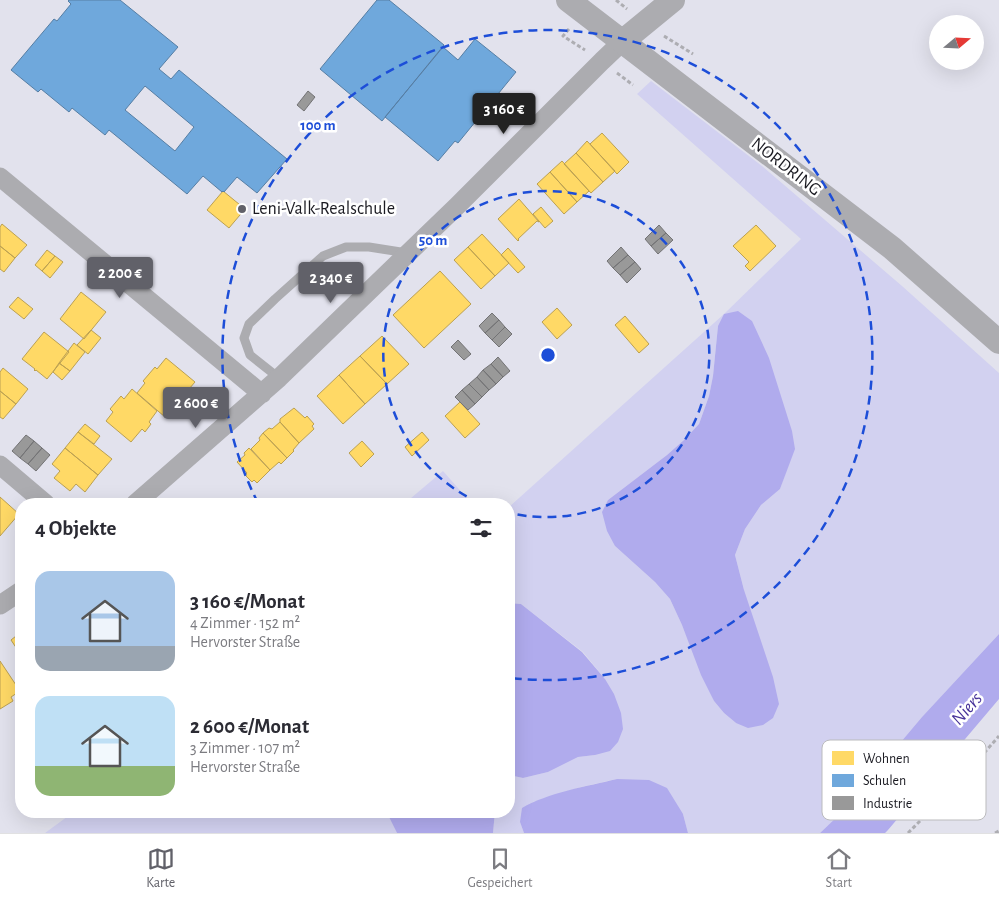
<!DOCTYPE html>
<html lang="de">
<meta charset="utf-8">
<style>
body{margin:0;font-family:"Alegreya Sans",sans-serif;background:#f7f7f7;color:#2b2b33;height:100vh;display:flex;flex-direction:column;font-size:19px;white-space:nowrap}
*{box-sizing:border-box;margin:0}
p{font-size:16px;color:#7c7c81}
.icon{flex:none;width:28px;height:28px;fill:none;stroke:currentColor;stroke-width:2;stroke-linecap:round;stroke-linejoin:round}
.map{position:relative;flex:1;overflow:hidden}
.drawer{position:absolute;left:15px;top:498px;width:500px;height:320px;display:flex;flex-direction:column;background:#fff;border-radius:20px;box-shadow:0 5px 20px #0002}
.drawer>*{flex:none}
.needle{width:32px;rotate:71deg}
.controls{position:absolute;left:929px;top:15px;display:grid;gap:10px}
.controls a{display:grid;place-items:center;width:55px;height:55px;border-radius:50%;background:#fff;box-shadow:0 5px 20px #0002;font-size:25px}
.price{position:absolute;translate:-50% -42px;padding:0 11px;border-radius:5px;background:#616169;color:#fff;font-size:16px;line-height:32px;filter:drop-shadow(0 1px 2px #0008)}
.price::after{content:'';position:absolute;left:50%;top:30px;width:15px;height:11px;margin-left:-8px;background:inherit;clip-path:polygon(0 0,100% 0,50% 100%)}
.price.active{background:#222;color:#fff}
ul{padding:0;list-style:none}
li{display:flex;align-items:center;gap:15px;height:125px;padding:0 20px}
li span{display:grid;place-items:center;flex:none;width:140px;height:100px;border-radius:15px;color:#555}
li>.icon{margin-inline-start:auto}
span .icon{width:60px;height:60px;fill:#fffc;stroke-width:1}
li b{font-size:21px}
h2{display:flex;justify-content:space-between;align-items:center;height:60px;padding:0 20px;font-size:21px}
.tab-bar{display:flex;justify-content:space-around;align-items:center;height:70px;border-top:1px solid #e1e1e2;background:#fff;font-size:14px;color:#7c7c81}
.tab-bar a{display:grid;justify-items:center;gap:2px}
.tab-bar .active{color:#616169}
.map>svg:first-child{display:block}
.green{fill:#d2d1f0;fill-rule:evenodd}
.water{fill:#b0abed}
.homes{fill:#ffd966;stroke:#bba052}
.schools{fill:#6fa8dc;stroke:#567ea4;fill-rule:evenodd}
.industry{fill:#999;stroke:#737375}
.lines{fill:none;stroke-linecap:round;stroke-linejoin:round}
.path{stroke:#adadb2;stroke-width:3;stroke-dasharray:4 2.5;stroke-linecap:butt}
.service{stroke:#acacb0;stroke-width:9}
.minor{stroke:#acacb0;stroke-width:19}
.tertiary{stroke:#acacb0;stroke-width:24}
.ring{fill:none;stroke:#1d4ed8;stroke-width:2.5;stroke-dasharray:9 6}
.poi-dot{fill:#616169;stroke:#fff;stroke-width:2}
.labels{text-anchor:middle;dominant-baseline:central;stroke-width:5;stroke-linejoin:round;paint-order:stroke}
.street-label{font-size:18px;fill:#1b1b22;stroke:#fff}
.poi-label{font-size:18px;fill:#1b1b22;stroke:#fff;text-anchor:start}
.water-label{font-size:19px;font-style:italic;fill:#473399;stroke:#fff}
.key{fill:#fff;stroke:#bbbbbd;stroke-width:1}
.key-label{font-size:14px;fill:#1b1b22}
.centre{fill:#1d4ed8;stroke:#fff;stroke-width:2.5}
.ring-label{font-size:15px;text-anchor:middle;font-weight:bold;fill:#1d4ed8;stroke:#fff;stroke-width:5;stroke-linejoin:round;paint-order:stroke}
</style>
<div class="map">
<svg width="999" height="833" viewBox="0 0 999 833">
<rect width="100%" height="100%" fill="#e2e2ed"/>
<path class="green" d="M651 81 762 166 902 286 999 373V634L922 717 841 813 820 833H688L683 814 617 779 581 787 533 802 520 822 524 833H493L495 811H509V775L523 778 548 772 578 757 595 755 605 679 583 652 521 604 509 603V507L724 314 801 239 637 94ZM718 326 794 449 780 489 761 505 745 529 735 555 744 590 736 723 724 713 714 701 682 625 670 599 655 582 615 546 608 500 667 455 684 440 699 424 709 396 713 376Z
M443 471 472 504H404Z
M75 811H386L397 833H45Z"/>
<path class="water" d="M738 311 752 321 769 358 792 431 795 449 780 489 761 505 745 529 735 555 744 590 773 677 779 704 773 718 763 725 748 728 736 723 724 713 714 701 701 675 682 625 670 599 655 582 615 546 607 531 602 512 608 500 667 455 684 440 699 424 709 396 713 376 718 326 724 314Z
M509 603 521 604 582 652 605 679 614 694 621 713 623 729 618 742 610 751 595 755 578 757 548 772 523 778 509 775Z
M999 634V699L888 830 885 833H820L841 813 922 717Z
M617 779 649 780 667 788 683 814 688 833H524L520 822 522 808C547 793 588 786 617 779Z
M386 811H495L493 833H397Z"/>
<path class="homes" d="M602 133 629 162 617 174 590 144Z
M587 141 615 171 603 182 576 153Z
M576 153 603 182 591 193 564 164Z
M562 161 589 191 577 202 550 172Z
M550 172 577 202 564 214 537 184Z
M223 191 245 209 229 228 207 210Z
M519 199 539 222 537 221 518 239 519 240 518 241 498 219Z
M541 207 553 221 545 228 533 214Z
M2 224 27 245 15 258 0 246V227Z
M756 225 776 246 750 271 745 266 749 262 733 246Z
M482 234 509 263 495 276 468 247Z
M0 246 15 258 4 272 0 269Z
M468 247 495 276 481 289 454 260Z
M508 248 525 267 518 273 501 255Z
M47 250 55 256 42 271 35 265Z
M55 256 63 262 50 278 42 271Z
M440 271 471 304 424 348 393 315Z
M81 292 106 312 84 339 60 319Z
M18 297 33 309 24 319 9 307Z
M557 308 572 325 557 339 542 322Z
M625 316 649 344 639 353 615 325Z
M91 330 101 338 88 354 77 345Z
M44 332 69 352 47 379 36 370 35 371 34 370 35 369 22 359Z
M382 336 409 364 387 384 360 356Z
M74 343 85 352 70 371 59 363Z
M360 356 387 384 365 404 339 375Z
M166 358 195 382 183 396 186 399 180 406 177 403 165 417 137 393 145 383 143 381 155 367 157 369Z
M59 363 70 371 62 380 53 372Z
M3 368 28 389 16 404 0 391V372Z
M339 375 365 404 343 424 317 396Z
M132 389 157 411 149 422 151 424 145 432 142 429 131 442 106 421 113 412 110 409 121 396 124 399Z
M0 391 16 404 3 419 0 417Z
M460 402 480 424 465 438 445 416Z
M294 408 305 418 307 416 314 424 312 426 314 429 299 443 280 422V419Z
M280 422 299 443 293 450 294 451 287 458 263 433 269 428 272 429Z
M85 424 100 436 94 444 78 432Z
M78 432 112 459 98 475 65 448Z
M422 432 429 440 412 456 405 447Z
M263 433 287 458 281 464 279 462 270 470 251 449 260 440 259 438Z
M362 441 374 454 361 467 349 453Z
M65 448 98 475 85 492 76 484 70 491 54 478 60 471 52 464Z
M249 448 270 470 257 483 254 480 252 482 245 475 247 473 237 462 245 455 244 453Z
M0 497 19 514 0 536Z
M21 632V656L20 657 16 650 17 649 11 640Z
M0 661 20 691 11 697 13 701 0 709Z"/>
<path class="schools" d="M69 0H120L178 47 159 69 171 79 179 70 287 159 257 193 237 177 224 192 223 191 222 192 203 176 187 194 109 130 105 135 72 108 69 112 41 89 38 92 11 70 54 19 57 21 71 4 68 1ZM145 86 194 127 175 151 125 110Z
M377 0H389L444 45 382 121 320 69Z
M475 39 516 72 458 143 455 141 438 161 385 117 443 47 458 60Z"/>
<path class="industry" d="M308 91 315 97 304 111 297 105Z
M659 225 666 233 651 246 645 239Z
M666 233 673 240 658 254 651 246Z
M621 247 628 255 613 268 607 261Z
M628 255 635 262 620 275 613 268Z
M635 262 641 269 627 283 620 275Z
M492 313 499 320 485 333 479 326Z
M499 320 505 327 492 340 485 333Z
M505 327 512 334 499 347 492 340Z
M458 340 471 354 464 360 451 347Z
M498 357 510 371 503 377 491 364Z
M491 364 503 377 496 384 483 370Z
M483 370 496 384 489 390 477 377Z
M477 377 489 390 482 397 469 384Z
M469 384 482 397 475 404 462 390Z
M462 390 475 404 468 410 455 397Z
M26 435 34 441 20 458 12 451Z
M34 441 42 448 28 464 20 458Z
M42 448 50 455 36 471 28 464Z"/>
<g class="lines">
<path class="path" d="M616 0 627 9
M569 29 563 36 585 50
M664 36 693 54
M617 73 633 85
M908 833 957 784 999 736
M995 833 999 831"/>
<path class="service" d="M279 378 250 355 244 338 249 324 275 299 323 256 346 247H369L407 253"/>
<path class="minor" d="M0 177 262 394
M0 465 46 504
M135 504 279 378 457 206 602 61 623 41
M0 605 21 591"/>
<path class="tertiary" d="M568 0 892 248 999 342
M623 41 673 0"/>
</g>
<g class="ring">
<path d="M480 503A163 163 0 1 1 510 513"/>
<path d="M258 503A325 325 0 1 1 511 678"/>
</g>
<circle class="poi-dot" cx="242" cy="209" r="5"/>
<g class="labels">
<g class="street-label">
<text transform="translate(786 167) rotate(38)">NORDRING</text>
</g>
<g class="poi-label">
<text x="252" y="209">Leni-Valk-Realschule</text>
</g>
<g class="water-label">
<text transform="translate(967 709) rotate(-49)">Niers</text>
</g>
</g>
<rect x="822" y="740" width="164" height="80" rx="8" class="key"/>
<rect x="832" y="751" width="22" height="14" fill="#ffd966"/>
<rect x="832" y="774" width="22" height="13" fill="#6fa8dc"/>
<rect x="832" y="796" width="22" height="14" fill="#999"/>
<g class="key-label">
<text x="863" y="763">Wohnen</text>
<text x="863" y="785">Schulen</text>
<text x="863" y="808">Industrie</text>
</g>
<circle cx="548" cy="355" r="8" class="centre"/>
<g class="ring-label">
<text x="318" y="130">100 m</text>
<text x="433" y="245">50 m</text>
</g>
</svg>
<div class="controls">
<a><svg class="needle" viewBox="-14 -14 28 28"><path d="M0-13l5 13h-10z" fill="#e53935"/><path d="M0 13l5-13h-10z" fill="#7c7c81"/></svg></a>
</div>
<b class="price active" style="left:504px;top:135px">3 160 €</b>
<b class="price" style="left:120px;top:299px">2 200 €</b>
<b class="price" style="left:331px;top:304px">2 340 €</b>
<b class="price" style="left:196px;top:429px">2 600 €</b>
<section class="drawer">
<h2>4 Objekte<svg class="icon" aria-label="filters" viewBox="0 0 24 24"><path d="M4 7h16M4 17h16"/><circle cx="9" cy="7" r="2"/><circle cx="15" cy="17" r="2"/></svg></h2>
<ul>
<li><span style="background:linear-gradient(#a9c7e8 75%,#9aa5b1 0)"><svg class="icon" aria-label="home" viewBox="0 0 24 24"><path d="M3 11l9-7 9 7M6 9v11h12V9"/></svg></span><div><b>3 160 €/Monat</b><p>4 Zimmer · 152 m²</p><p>Hervorster Straße</p></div></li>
<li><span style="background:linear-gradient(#bfe0f5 70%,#8fb573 0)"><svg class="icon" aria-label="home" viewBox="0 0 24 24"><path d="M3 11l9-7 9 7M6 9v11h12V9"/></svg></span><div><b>2 600 €/Monat</b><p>3 Zimmer · 107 m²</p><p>Hervorster Straße</p></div></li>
</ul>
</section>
</div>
<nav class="tab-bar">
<a class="active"><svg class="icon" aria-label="map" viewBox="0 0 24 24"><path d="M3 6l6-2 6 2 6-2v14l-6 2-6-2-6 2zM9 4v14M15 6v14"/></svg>Karte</a>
<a><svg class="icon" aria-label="saved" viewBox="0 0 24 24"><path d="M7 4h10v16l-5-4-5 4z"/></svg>Gespeichert</a>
<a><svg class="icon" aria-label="home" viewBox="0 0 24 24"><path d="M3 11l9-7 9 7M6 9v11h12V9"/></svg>Start</a>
</nav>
